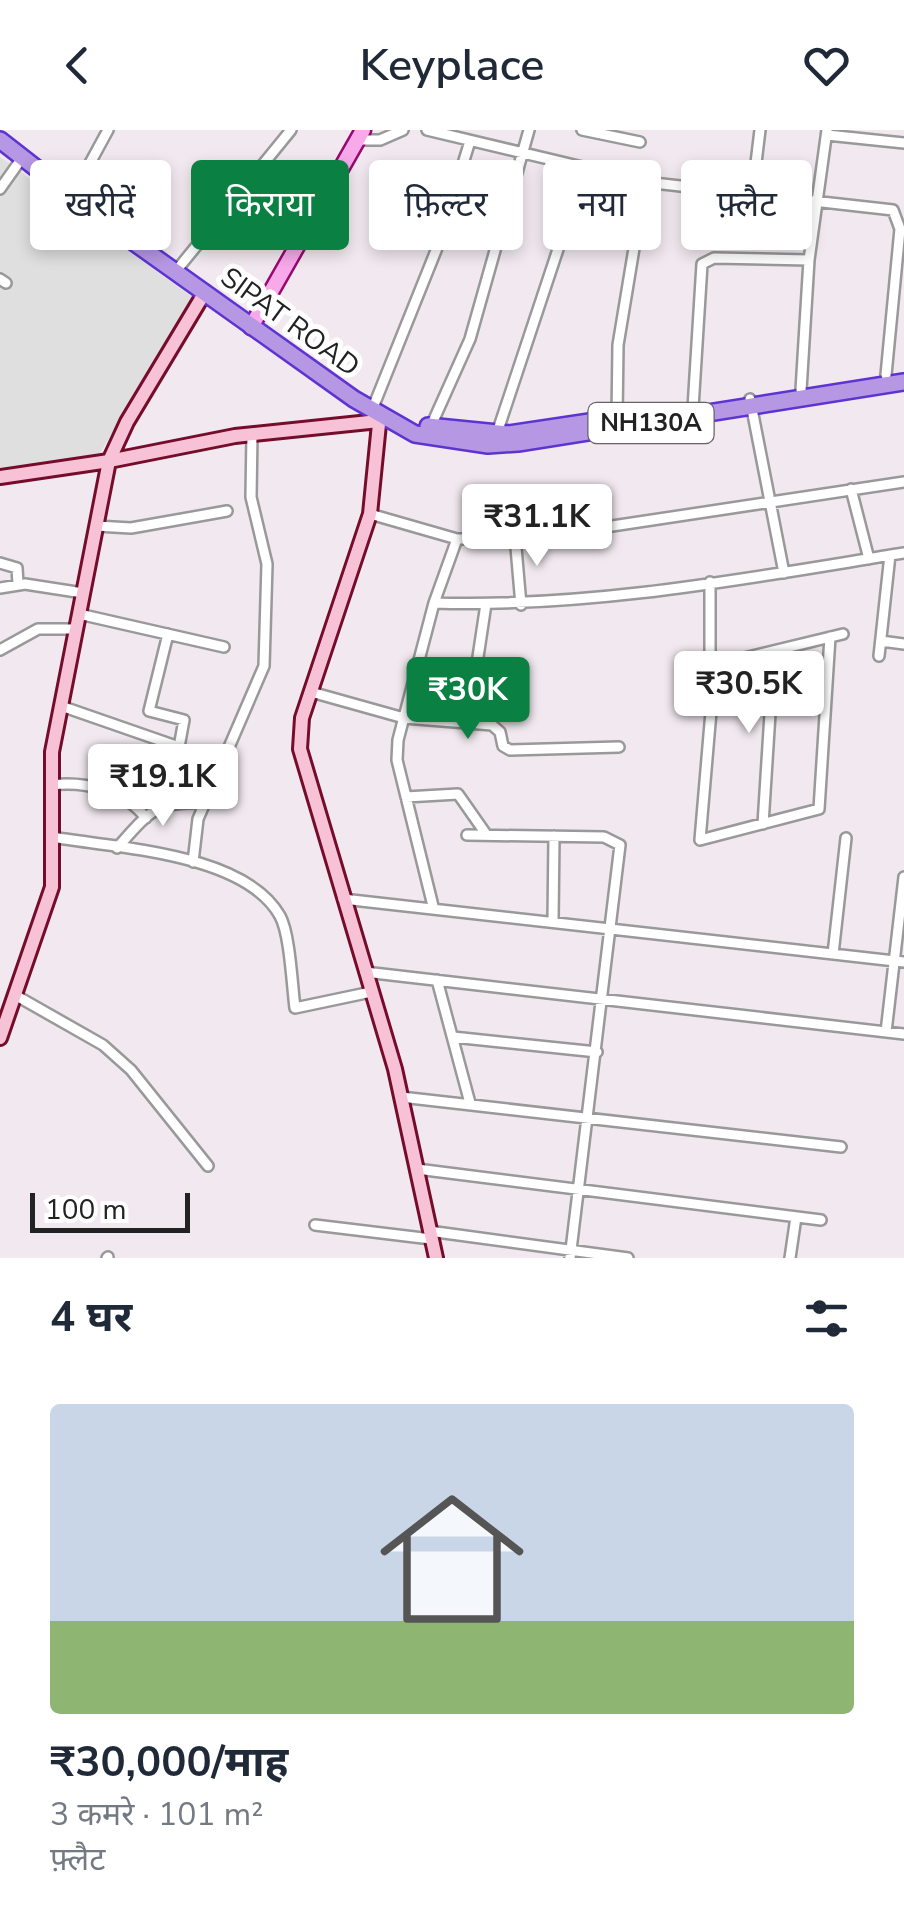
<!DOCTYPE html>
<html lang="hi">
<meta charset="utf-8">
<style>
body{margin:0;font-family:"Nunito Sans","Noto Sans Devanagari",sans-serif;background:#f2f2f3;color:#1f2937;height:100vh;display:flex;flex-direction:column;font-size:38px;white-space:nowrap}
*{box-sizing:border-box;margin:0}
p{font-size:32px;color:#747a83}
.icon{flex:none;width:55px;height:55px;fill:none;stroke:currentColor;stroke-width:2;stroke-linecap:round;stroke-linejoin:round}
.map{position:relative;height:1128px;overflow:hidden}
.panel{display:flex;flex-direction:column;background:#fff;flex:1}
.panel>*{flex:none}
.banner{position:absolute;left:30px;top:30px;width:845px;height:90px;display:flex;gap:20px}
.scale{position:absolute;left:30px;bottom:25px;width:160px;box-sizing:border-box;padding-left:10px;border:5px solid #222;border-top:0;font-size:28px;line-height:35px;white-space:nowrap;color:#222;-webkit-text-stroke:8px #fff;paint-order:stroke}
.price{position:absolute;translate:-50% -85px;padding:0 22px;border-radius:10px;background:#fff;color:#222;font-size:32px;line-height:65px;filter:drop-shadow(0 2px 5px #0008)}
.price::after{content:'';position:absolute;left:50%;top:60px;width:30px;height:22px;margin-left:-15px;background:inherit;clip-path:polygon(0 0,100% 0,50% 100%)}
.price.active{background:#0b8043;color:#fff}
ul{padding:0;list-style:none}
li{display:grid;align-content:center;gap:20px;height:530px;padding:0 50px}
li+li{border-top:2px solid #e0e1e3}
li span{display:grid;place-items:center;height:310px;border-radius:10px;color:#555}
li>.icon{margin-inline-start:auto}
span .icon{width:180px;height:180px;fill:#fffc;stroke-width:1}
li b{font-size:42px}
h2{display:flex;justify-content:space-between;align-items:center;height:120px;padding:0 50px;font-size:42px}
.chip{padding:0 35px;border-radius:10px;background:#fff;box-shadow:0 5px 15px #0003;font-size:35px;line-height:90px}
.chip.active{background:#0b8043;color:#fff}
header{display:flex;justify-content:space-between;align-items:center;height:130px;padding:0 50px;background:#fff;font-size:45px;font-weight:600}
.map>svg:first-child{display:block}
.residential{fill:#e0dfe0}
.lines{fill:none;stroke-linecap:round;stroke-linejoin:round}
.street-casing{stroke:#999;stroke-width:14}
.secondary-casing{stroke:#760c2b;stroke-width:18}
.primary-casing{stroke:#970971;stroke-width:19}
.highway-casing{stroke:#5d34d2;stroke-width:20}
.street{stroke:#fff;stroke-width:9}
.secondary{stroke:#f7c2d5;stroke-width:12}
.primary{stroke:#f7a9ea;stroke-width:14}
.highway{stroke:#b697e3;stroke-width:15}
.labels{text-anchor:middle;dominant-baseline:central;stroke-width:10;stroke-linejoin:round;paint-order:stroke}
.shield{fill:#fff;stroke:#646464;stroke-width:2.5}
.shield-label{font-size:25px;font-weight:bold;fill:#222}
.street-label{font-size:28px;fill:#222;stroke:#fff}
</style>
<header><svg class="icon" aria-label="back" viewBox="0 0 24 24"><path d="M15 5l-7 7 7 7"/></svg>Keyplace<svg class="icon" aria-label="heart" viewBox="0 0 24 24"><path d="M12 20l-8-8c-3-5 5-10 8-4 3-6 11-1 8 4z"/></svg></header>
<div class="map">
<svg width="904" height="1128" viewBox="0 0 904 1128">
<rect width="100%" height="100%" fill="#f1e9ef"/>
<path class="residential" d="M0 27 192 167 100 323 0 343Z"/>
<g class="lines">
<g class="street-casing">
<path id="street" d="M427 0 645 52 893 80 900 99 886 245
M582 0 640 12
M827 5 904 13
M357 10H380L403 0
M0 59 22 28
M752 66 760 0
M71 68 108 0
M176 141 291 0
M0 149 6 153
M801 260 809 130 827 0
M750 269 784 443
M693 278 702 134 714 128 809 130
M372 280 437 118 470 11
M617 288 618 215 645 52
M431 296 470 209 529 0
M496 306 585 38
M851 359 869 429
M370 384 457 409H473L579 401 904 352
M96 396 131 398 227 381
M515 406 521 475
M0 433 17 438 18 454
M710 452V530L715 535
M0 458 25 454 83 463
M434 473C591 478 749 448 904 423
M79 484 224 517
M168 504 149 581 184 590 179 617
M830 507 819 679 700 710 715 535 843 504
M881 511 904 514
M0 520 38 499H76
M879 526 890 425
M311 562 404 588 492 595 500 602 503 616 510 620 619 617
M61 576 179 617 185 672
M468 593 486 474
M52 655C86 651 125 661 146 688
M406 667 458 664 486 704
M763 694 774 521
M467 705 604 707 620 715 570 1128
M52 707C116 718 245 723 280 786 290 804 292 855 295 878L371 862
M117 718C149 682 156 670 206 673
M193 732 198 689 264 536 267 434 251 367 252 304
M343 769 904 832
M433 776 397 630 398 610 434 473 457 409
M553 791 554 706
M833 824 846 708
M365 842 904 904
M437 850 470 973
M15 865 103 915 131 940 208 1036
M886 902 904 747
M453 907 597 922
M401 967 841 1017
M417 1039 821 1090
M315 1095 431 1109
M429 1101 628 1128
M107 1128 108 1127
M790 1128 796 1087"/>
</g>
<g class="secondary-casing">
<path id="secondary" d="M380 284 370 384 302 588 300 619 395 939 436 1128
M0 347 109 331 235 306 379 291
M0 908 52 757V622L109 331 127 292 205 162"/>
</g>
<g class="primary-casing">
<path id="primary" d="M251 197 363 0"/>
</g>
<g class="highway-casing">
<path id="highway" d="M0 10 104 91 354 269 415 304 488 315 518 313 904 252
M428 296 508 304 643 284"/>
</g>
<use href="#street" class="street"/>
<use href="#secondary" class="secondary"/>
<use href="#primary" class="primary"/>
<use href="#highway" class="highway"/>
</g>
<g class="labels">
<rect class="shield" x="588.5" y="273" width="125" height="40" rx="8"/>
<g class="shield-label">
<text x="651" y="293">NH130A</text>
</g>
<g class="street-label">
<text transform="translate(290 192) rotate(36)">SIPAT ROAD</text>
</g>
</g>
</svg>
<div class="scale">100 m</div>
<b class="price" style="left:537px;top:439px">₹31.1K</b>
<b class="price" style="left:749px;top:606px">₹30.5K</b>
<b class="price active" style="left:468px;top:612px">₹30K</b>
<b class="price" style="left:163px;top:699px">₹19.1K</b>
<div class="banner">
<a class="chip">खरीदें</a>
<a class="chip active">किराया</a>
<a class="chip">फ़िल्टर</a>
<a class="chip">नया</a>
<a class="chip">फ़्लैट</a>
</div>
</div>
<section class="panel">
<h2>4 घर<svg class="icon" aria-label="filters" viewBox="0 0 24 24"><path d="M4 7h16M4 17h16"/><circle cx="9" cy="7" r="2"/><circle cx="15" cy="17" r="2"/></svg></h2>
<ul>
<li><span style="background:linear-gradient(#c9d6e8 70%,#8fb573 0)"><svg class="icon" aria-label="home" viewBox="0 0 24 24"><path d="M3 11l9-7 9 7M6 9v11h12V9"/></svg></span><div><b>₹30,000/माह</b><p>3 कमरे · 101 m²</p><p>फ़्लैट</p></div></li>
</ul>
</section>
